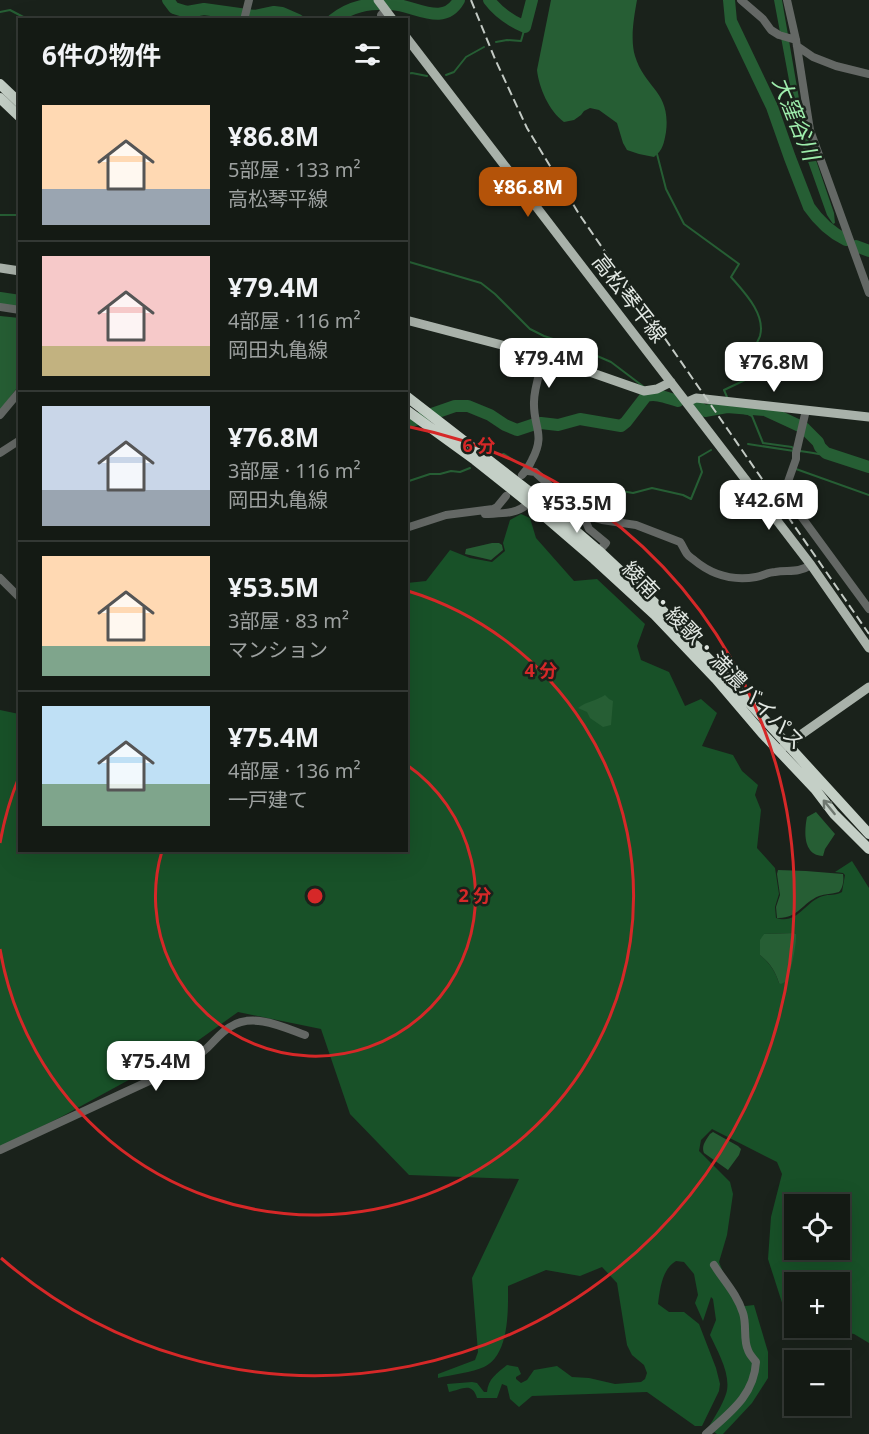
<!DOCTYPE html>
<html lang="ja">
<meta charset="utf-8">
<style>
body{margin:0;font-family:"Noto Sans","Noto Sans JP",sans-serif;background:#1d231d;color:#f1f3f6;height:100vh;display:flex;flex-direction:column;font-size:22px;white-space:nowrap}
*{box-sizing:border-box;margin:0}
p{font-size:20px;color:#9da1a0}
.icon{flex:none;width:33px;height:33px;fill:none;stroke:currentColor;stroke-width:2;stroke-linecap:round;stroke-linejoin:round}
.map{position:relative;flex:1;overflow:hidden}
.sheet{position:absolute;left:18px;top:18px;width:390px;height:834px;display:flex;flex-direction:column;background:#141a14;border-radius:0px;box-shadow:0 6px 24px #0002,0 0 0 2px #333834}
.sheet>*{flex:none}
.controls{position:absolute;left:784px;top:1194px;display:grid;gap:12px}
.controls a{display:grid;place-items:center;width:66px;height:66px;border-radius:0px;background:#141a14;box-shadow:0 6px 24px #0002,0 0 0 2px #333834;font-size:30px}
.price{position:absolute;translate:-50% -51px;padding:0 14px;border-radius:12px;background:#fff;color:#222;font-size:20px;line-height:39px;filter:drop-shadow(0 2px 3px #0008)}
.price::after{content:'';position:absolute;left:50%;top:36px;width:18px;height:14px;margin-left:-9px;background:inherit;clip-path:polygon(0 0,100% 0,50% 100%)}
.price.on{background:#b45309;color:#fff}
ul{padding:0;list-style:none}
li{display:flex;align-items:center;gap:18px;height:150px;padding:0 24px}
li+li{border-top:2px solid #333834}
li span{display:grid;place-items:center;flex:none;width:168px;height:120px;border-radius:0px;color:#555}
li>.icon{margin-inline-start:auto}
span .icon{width:72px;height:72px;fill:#fffc;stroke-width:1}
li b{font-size:26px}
h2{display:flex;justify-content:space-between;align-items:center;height:72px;padding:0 24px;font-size:26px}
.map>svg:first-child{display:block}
.forest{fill:#185128;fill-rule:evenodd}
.water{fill:#265e34}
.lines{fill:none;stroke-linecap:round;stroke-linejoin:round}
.stream{stroke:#265e34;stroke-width:2}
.river{stroke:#265e34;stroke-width:12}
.minor{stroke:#646865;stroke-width:8}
.major{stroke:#a9b2aa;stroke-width:9}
.highway{stroke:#c4cfc6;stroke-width:10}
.rail{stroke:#c3cac4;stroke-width:2;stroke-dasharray:9 4.5;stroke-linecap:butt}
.oneway{stroke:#6f7870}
.ring{fill:none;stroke:#d62828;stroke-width:3}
.labels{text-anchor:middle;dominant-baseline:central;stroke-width:5;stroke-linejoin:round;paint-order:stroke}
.street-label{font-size:21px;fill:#e2e8e3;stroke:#1a221b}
.water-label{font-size:22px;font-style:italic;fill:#9eeeac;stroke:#1a221b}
.centre{fill:#d62828;stroke:#1a221b;stroke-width:3}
.ring-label{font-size:18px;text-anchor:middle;font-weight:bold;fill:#d62828;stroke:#1a221b;stroke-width:5;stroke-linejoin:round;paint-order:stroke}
</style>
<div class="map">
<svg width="869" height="1434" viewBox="0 0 869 1434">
<rect width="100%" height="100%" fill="#1a221b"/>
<path class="forest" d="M521 514 530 518 536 538 574 581 597 579 645 624 637 646 641 660 669 672 685 706 701 699 717 713 702 746 733 755 742 771 758 785 755 795 761 810 757 848 775 868 779 894 775 907 776 918C798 925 804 902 823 896 829 894 835 896 842 892L845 875 843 873 835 872 852 861 869 888V1343L854 1334 821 1328H840V1282H795V1321L785 1312 768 1259 771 1217 782 1174 777 1162 712 1129 701 1140 699 1151 730 1182 733 1194 727 1235 719 1262 737 1307 754 1305 768 1352V1378L752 1403 723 1434H717L708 1428C714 1418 722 1406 726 1394 732 1376 718 1352 710 1335L716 1320 713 1299 711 1297 703 1321 695 1303 698 1295 694 1274 684 1262 676 1261C662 1269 660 1289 658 1304L669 1312H684L699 1324 716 1368 720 1384 719 1391 702 1426H695L647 1392 532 1396 519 1407 510 1399 507 1386 502 1384 497 1398H477C472 1381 461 1390 449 1392L447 1384 472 1382 477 1383 484 1392H487C488 1379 497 1373 507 1365L518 1367 521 1374 516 1377V1379L521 1383 527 1380 534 1370 557 1366 572 1377 589 1378 615 1384 641 1382 645 1379 647 1373 644 1365 632 1355 627 1345 617 1283 602 1267 580 1276 546 1270 508 1286C508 1309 510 1355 484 1367 473 1372 451 1375 438 1378V1374L475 1360 478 1352 472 1278 519 1179 409 1175 350 1114 321 1029 238 1012 189 1047 61 1117 0 1147V710L19 714 20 850H406L407 583 426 581 450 550 470 558 492 562 505 551 503 543 510 520ZM794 933 796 934 779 983C775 971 770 963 760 955L764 934ZM795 1204H840V1250H795Z"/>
<path class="water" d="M551 0H637C634 17 630 39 635 56 645 89 671 91 666 132 664 143 663 150 654 157L639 154 627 150 623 143 617 123 599 110 590 108 584 111 581 115 574 120 564 122C549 111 539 88 537 70Z
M774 0H782L803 122 834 213 835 223 833 224 827 215 800 139Z
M0 316 20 318 19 385 0 411Z
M492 543H499L502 545 503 550 491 560 465 554 466 549Z
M605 695 609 699 613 701 611 725 603 727 590 718 587 712 578 708C587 701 596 701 605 695Z
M816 812 835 834 825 849 823 856C803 855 804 832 807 817Z
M778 870 806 871 843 874C844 880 843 888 839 892 832 894 825 894 819 896 802 903 798 919 777 918L776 907 780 895 777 874Z
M794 933 796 934C797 942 791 975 785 982 784 983 782 983 781 984L779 983C775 970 770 963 760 955V940L764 934Z
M713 1132 738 1146 741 1149 739 1155 728 1170 704 1153C701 1146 706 1140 710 1134Z"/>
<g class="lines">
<path class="stream" d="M0 12 10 10 29 20
M239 20 241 15
M496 42 507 40 521 41 525 27
M406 74 412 73 427 76
M446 75 454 72 466 57 484 47
M657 154 666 189 684 224 739 264 731 277C744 292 766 314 760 336 759 339 757 342 756 345 752 356 751 363 755 373L745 380 724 390 727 397
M0 215H20
M406 261 481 283 495 294 530 329 544 336 574 346 611 362 644 387
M731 406 734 411 748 414 752 416 763 443 792 447 795 451
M748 444 794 451
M800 451C821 454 851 459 869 469
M503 454H504L518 463 526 465
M796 469 869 495
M406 482 430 474H440L451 471 460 472 470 468
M554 485 583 489 604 488 633 493 652 488 683 495 691 499 702 472 699 462V457L711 450"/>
<path class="river" d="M168 0 174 8 187 12 204 9 254 16 274 12 282 13 298 20
M489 0C498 12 511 21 525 27L532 0
M729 0 731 21 772 107 790 158 809 207C818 220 832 233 846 240
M333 20C350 6 369 3 391 4 415 5 443 28 459 0
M856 246 869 251
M0 298 20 301
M698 407 705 411 727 407 765 410 804 428 818 442 820 447 826 453 869 467
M406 423 455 406H468L490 415 505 425 517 430 535 424 541 423 558 425 580 419 621 426 626 422 646 396C657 393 667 398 678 401"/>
<path class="minor" d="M741 0 763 19 771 30 779 35 796 40
M787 0 796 40 810 130 869 293
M244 20 249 0
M382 20 381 15 385 10
M797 46 813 57 836 66 869 74
M0 307 20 310
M806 410 796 453V459L784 493 869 609
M0 415 20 391
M0 453 20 440
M528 471 535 472 578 512 583 515 602 520 636 525 680 542C683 546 684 550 687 554 689 557 692 558 694 560 712 575 733 581 756 577 763 576 768 572 775 572 790 570 798 573 811 565
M522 475C527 470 529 467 532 460 546 434 533 427 534 402 534 387 541 370 544 356
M485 514C501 513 516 515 529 503
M583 515 589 529 606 543 599 551
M406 528 446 515 493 509 497 507 506 496
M0 578 20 598
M0 1150 175 1069C186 1064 197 1058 206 1049 214 1042 221 1032 230 1027 253 1012 283 1027 305 1035
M706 1434C729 1413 754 1396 756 1362 753 1358 749 1354 748 1350 743 1340 747 1325 743 1313 737 1294 724 1281 714 1265"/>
<path class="major" d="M378 0 393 20
M406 37 811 565 869 648
M0 268 20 271
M406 320 544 356 644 391 657 389 671 382
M687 402 696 398 869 417
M782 748 869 687"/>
<path class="highway" d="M0 84 20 103
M0 98 20 117
M406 396 535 496 599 551 660 608 724 675 869 834
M406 410 475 460 529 503 594 559 655 615 716 679 762 733 815 789 834 814 869 849"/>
<path class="rail" d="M471 0 495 59 527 128 579 214 869 634"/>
</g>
<defs><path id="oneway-shaft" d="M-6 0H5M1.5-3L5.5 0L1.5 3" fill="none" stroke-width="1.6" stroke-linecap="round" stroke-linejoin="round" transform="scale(1.5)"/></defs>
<use class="oneway" href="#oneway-shaft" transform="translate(829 807) rotate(-129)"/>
<g class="ring">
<path d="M407 765A160 160 0 1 1 162 851"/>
<path d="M0 843A319 319 0 0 1 19 777M408 591A319 319 0 1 1 0 949"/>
<path d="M410 427A479 479 0 1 1 1 1258"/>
</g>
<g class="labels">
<g class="street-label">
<text transform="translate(630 298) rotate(52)">高松琴平線</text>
<text transform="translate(714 655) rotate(46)">綾南・綾歌・満濃バイパス</text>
</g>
<g class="water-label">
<text transform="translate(797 118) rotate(68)">大窪谷川</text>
</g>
</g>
<circle cx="315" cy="896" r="9" class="centre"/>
<g class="ring-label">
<text x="479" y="452">6 分</text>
<text x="541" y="677">4 分</text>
<text x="475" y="902">2 分</text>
</g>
</svg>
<div class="controls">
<a><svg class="icon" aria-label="locate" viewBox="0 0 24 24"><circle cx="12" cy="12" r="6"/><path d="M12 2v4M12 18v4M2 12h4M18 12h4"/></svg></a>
<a>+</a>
<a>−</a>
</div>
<b class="price on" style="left:528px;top:218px">¥86.8M</b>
<b class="price" style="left:549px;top:389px">¥79.4M</b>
<b class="price" style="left:774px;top:393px">¥76.8M</b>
<b class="price" style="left:769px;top:531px">¥42.6M</b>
<b class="price" style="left:577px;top:534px">¥53.5M</b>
<b class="price" style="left:156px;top:1092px">¥75.4M</b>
<section class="sheet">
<h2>6件の物件<svg class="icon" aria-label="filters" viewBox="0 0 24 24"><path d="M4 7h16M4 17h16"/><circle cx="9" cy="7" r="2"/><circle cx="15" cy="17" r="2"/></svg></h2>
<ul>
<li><span style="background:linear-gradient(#ffd9b3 70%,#9aa5b1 0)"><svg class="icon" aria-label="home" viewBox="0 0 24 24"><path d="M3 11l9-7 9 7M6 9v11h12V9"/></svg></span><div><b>¥86.8M</b><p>5部屋 · 133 m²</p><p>高松琴平線</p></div></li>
<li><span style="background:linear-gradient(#f6c9c9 75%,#c2b280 0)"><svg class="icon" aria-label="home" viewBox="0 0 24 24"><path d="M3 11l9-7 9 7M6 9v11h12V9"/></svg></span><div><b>¥79.4M</b><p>4部屋 · 116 m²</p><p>岡田丸亀線</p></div></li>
<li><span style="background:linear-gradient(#c9d6e8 70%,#9aa5b1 0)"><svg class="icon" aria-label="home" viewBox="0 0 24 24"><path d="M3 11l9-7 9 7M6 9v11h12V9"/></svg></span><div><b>¥76.8M</b><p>3部屋 · 116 m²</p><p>岡田丸亀線</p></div></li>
<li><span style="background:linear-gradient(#ffd9b3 75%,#7fa58c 0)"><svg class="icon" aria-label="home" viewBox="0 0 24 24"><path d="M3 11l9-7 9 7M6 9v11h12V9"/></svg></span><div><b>¥53.5M</b><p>3部屋 · 83 m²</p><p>マンション</p></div></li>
<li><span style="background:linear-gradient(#bfe0f5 65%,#7fa58c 0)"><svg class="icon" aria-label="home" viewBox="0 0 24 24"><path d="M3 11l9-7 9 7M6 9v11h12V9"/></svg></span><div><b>¥75.4M</b><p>4部屋 · 136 m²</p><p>一戸建て</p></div></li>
</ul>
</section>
</div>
